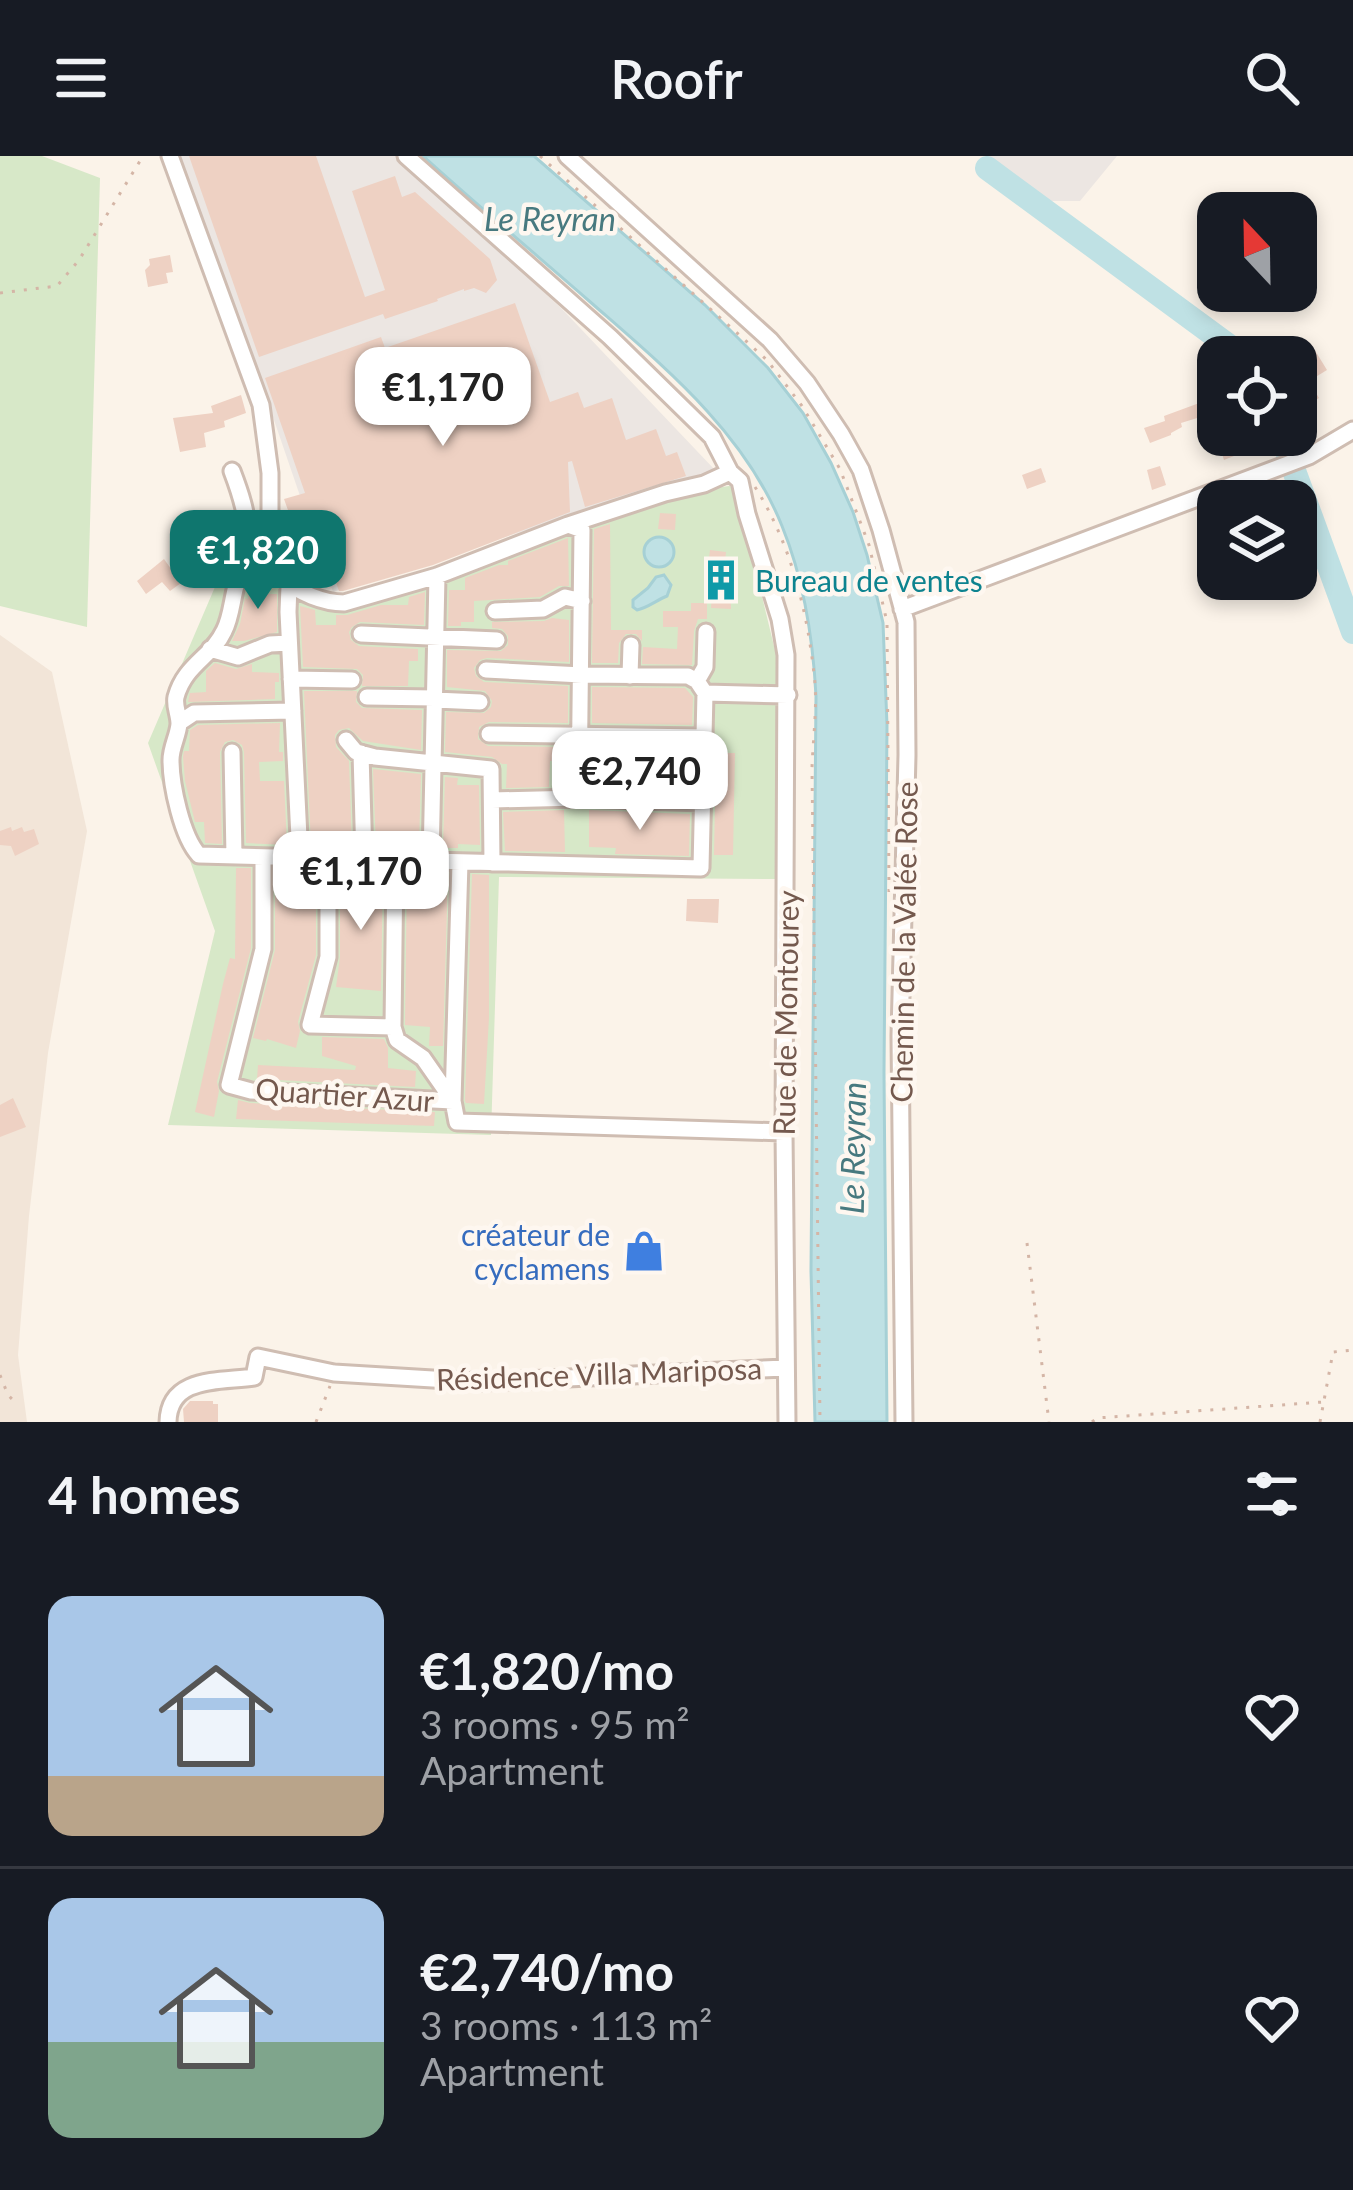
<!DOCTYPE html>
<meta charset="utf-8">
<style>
body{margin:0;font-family:Lato,sans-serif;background:#242831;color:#f1f3f6;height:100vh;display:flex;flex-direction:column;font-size:45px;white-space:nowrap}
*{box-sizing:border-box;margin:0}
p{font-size:39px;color:#9ea1a6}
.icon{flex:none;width:66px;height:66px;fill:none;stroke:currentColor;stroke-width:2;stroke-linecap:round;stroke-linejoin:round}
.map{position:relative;height:1266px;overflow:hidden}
.side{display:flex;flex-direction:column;background:#171b24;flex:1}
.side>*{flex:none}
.needle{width:78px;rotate:338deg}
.controls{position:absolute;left:1197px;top:36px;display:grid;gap:24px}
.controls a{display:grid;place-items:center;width:120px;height:120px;border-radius:24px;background:#171b24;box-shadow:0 6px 18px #0003;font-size:60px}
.price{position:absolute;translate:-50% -102px;padding:0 27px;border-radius:24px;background:#fff;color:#222;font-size:39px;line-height:78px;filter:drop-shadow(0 3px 6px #0008)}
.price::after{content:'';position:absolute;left:50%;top:72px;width:36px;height:27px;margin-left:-18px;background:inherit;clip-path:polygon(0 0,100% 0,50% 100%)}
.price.on{background:#0f766e;color:#fff}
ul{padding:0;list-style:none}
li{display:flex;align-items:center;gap:36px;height:300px;padding:0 48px}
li+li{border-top:3px solid #363941}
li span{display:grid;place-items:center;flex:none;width:336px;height:240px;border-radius:24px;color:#555}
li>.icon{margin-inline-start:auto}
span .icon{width:144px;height:144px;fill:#fffc;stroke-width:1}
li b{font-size:51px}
h2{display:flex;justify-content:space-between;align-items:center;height:144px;padding:0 48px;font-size:51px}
header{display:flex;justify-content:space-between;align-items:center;height:156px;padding:0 48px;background:#171b24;font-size:54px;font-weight:600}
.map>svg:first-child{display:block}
.residential{fill:#f2e5d8}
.industrial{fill:#ece6e2}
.green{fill:#d7e8c8}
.water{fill:#bfe1e4;stroke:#a6d0d5;stroke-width:3}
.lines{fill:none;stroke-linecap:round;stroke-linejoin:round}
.river{stroke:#bfe1e4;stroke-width:24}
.building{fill:#eed1c3}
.minor-casing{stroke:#cfbdb2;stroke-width:21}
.path{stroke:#d4b5a6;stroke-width:3;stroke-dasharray:3 9;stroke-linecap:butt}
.minor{stroke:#fff;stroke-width:15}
.labels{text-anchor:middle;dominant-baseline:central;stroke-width:9;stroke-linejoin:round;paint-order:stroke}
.culture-label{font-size:30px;fill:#0d838f;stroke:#fef7f0;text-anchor:start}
.street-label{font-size:30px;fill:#74594e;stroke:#fef7f0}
.shop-label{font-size:30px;fill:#366cbe;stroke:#fef7f0;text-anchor:end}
.water-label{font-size:33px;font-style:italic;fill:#47797f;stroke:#fef7f0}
</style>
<header><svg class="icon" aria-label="menu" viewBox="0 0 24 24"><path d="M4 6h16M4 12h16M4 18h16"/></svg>Roofr<svg class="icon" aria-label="search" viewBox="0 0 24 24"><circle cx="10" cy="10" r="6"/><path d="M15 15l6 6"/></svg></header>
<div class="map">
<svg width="1353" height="1266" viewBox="0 0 1353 1266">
<rect width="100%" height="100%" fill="#fbf3e9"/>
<path class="residential" d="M0 479 52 516 87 675 48 897 29 1060 18 1199 27 1266H0Z"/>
<path class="industrial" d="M177 0H397L562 153 715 314 333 436 251 197Z
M985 0H1117L1080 45H1032Z"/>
<path class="green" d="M0 0H42L100 22 87 471 0 450Z
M735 329 781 519 778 723 499 721 491 979 168 969 215 775 148 587 230 396 281 410 326 452 660 341Z"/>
<path class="water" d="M423 0H534L705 149 768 212 803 257 831 307 853 356 867 399 883 467 887 569 884 917 887 1266H815L811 1115 816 540C813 482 804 424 782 370 744 275 663 210 588 144 533 96 477 49 423 0Z
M644 396a15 15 0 1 1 30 0a15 15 0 1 1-30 0Z
M664 419 671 429 667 440C657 444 647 452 637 454L633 451V444L648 432 656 421Z"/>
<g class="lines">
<path class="river" d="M987 12 1244 201
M1281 279 1353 476"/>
</g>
<path class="building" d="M189 0H316L365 141 385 134 352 35 395 20 402 41 415 36 490 103 497 124 486 137 474 132 464 135V133L437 143 438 145 385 163 383 158 259 201Z
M170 99 173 116 166 117 168 127 148 131 145 114 150 109 149 103Z
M515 147 550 246 578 236 584 252 612 242 626 284 656 273 666 300 677 296 686 320 585 351 572 305 568 306 570 356 433 409 343 435H339L324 392 293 403V398L284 399 282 389 293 386 284 359 289 357 284 343 305 337 265 222 381 181 385 192Z
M1311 188 1327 214 1309 225 1319 242 1302 253 1296 242V214L1310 206 1307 200Z
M241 239 246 257 224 265 225 271 204 277 206 291 180 296 173 262 213 257 211 250Z
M1202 246 1207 259 1181 267 1182 271 1171 277V279L1150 287 1144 272 1165 265 1164 260Z
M1216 279H1226L1228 286 1243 280 1249 294 1224 304Z
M1160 310 1166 329 1152 334 1147 314Z
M1041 312 1046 326 1027 333 1022 319Z
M660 357 676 358 675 374 658 373Z
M610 368 611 474H642V485L636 478H626L619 487 618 507H592L594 373Z
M568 382 569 430H559L540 441 474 445V466H461V470H448L449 434H465V422L499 409H508V405Z
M710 394 726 396 724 416H730L731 453 711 452 714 411 708 410Z
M164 403 181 427 170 435 162 426 146 438 137 425Z
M251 421H268L267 438H277V476L244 485H232L240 468 245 442 248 443Z
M425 436 424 469 360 466 352 471 349 476 351 484 359 490 418 493V505H409L408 530H362L363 519 357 513 303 511 300 450 315 454 316 469H336V459H347L381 449H408L409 441Z
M691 447H707V463H698L694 475 692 509 642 508 643 491 677 493 678 471H663V455H691Z
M552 462 569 464V506L487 502 480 504 474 512 476 520 484 526 568 530V567L489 566 479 571 478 583 488 590 568 591 567 606 550 605 549 631 506 632 507 608H502L492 601 445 596 446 556 484 557 491 551 492 545 485 535 447 531V494L501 495 508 489V480L502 473 492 472V466L544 465Z
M215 507 236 513 252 508V516L279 517V526H275V543L188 546 190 537 206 536V515Z
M592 531 685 532 693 541 692 569 592 567Z
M304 535H357L356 546 362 552 422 554 421 594 363 585 349 572 339 574 335 579 336 591 349 605 352 691 311 690Z
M280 567 279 596H283V605L259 606 260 625H284L287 689 246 687 244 596 242 589 233 584 225 586 220 596 222 688 205 687 204 666H195L185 625 183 601 184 595H189L190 574 198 569Z
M592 591 692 593 691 609 676 608 675 633 591 630Z
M716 597H735L733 699H714Z
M373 613 421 618 419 689 376 691Z
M445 621 458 622 457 629H479L480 689 458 688V692H443Z
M564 654 565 696 505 695 503 656Z
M589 654 690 658 689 700 615 698 616 692 589 691Z
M11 671 12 675 22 671 24 676 34 673 39 688 15 700 11 690 0 689V675Z
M236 712H251V792L217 926 219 935 214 961 195 956 223 828 230 802 235 803Z
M275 713 316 714V799L298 866 300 875 296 892 267 883 266 885 253 882 275 794Z
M340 715H355V729H370V715L383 716 381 835 336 831 340 801Z
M407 716 448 717 443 890H429L430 871 405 869Z
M472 718 489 719V862L484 948 466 947 465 945Z
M687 743H719L718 767 686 765Z
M322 881 384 883 388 892V912L416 915 415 931 257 923 258 909 355 914 356 910 322 900Z
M13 942 26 971 0 981V949Z
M238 944 250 947 435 956 434 970 236 963Z
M190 1245H213V1248H218V1266H184L183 1253Z"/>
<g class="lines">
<g class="minor-casing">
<path id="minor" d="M170 0 261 249 270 317V403
M406 0 610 181 712 281 730 316 740 325 747 358 780 463 786 499 784 976 787 1266
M567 0 770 184 807 227 841 278 861 314 881 374 906 466 907 599 900 880 904 1266
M232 315C251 365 251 379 236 430 232 444 231 462 224 475 212 501 185 508 176 541 174 550 179 558 179 568 178 580 171 591 171 604 171 629 182 681 199 699L701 712 705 537 697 525 688 520 582 519 486 514
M568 369 582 374 579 642
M284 423C298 437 324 447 344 447L437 420 568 369 665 337 704 328 730 316
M289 429 288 456 300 702
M902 453 1309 300 1353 274
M495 455 543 453 565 441 582 445
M361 478 497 484
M210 493 238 501 270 488 289 487
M630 520 631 489
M291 523 352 524
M697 525 705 511 706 476
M705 537 788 539
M367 541 435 542
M435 544 480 546
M179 567 194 557 293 555
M489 578 704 581
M346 584 356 596 375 601 491 613 492 707
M232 596 234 700
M361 597 364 703
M492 644 579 642 703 646
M263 701V793L229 929 251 935 453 945 460 706
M328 702V801L310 869 393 871 395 704
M431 705 437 420
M393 871 397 884 423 902 453 945 457 966 784 976
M168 1266C169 1220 219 1226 254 1221L258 1201 334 1217 482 1226 785 1212"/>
</g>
<path class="path" d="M540 0 767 204 802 250 840 313 869 389 887 466 889 736
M0 137 57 130 79 104 140 5
M755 331C790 386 807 453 814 518 818 548 813 581 812 612L820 1266
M1027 1087 1049 1266
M0 1219 8 1239 16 1247
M316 1266 330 1230
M1092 1266 1097 1262 1323 1246
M1320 1266 1333 1196 1353 1194"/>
<use href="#minor" class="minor"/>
</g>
<defs>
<g id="building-bare" transform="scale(3.24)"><path d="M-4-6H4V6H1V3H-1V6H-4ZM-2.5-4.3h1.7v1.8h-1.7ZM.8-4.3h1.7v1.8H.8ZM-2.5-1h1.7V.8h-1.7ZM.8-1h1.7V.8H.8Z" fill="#0f9aa8" stroke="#fef7f0" stroke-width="2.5" paint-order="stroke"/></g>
<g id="shop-bare" transform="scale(3.24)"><path d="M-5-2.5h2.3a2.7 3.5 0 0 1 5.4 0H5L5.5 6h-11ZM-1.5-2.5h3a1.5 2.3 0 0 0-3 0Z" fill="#3f7fe0" stroke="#fef7f0" stroke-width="2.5" paint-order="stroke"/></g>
</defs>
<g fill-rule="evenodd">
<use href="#building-bare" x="721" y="424"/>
<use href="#shop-bare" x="644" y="1095"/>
</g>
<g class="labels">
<g class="culture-label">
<text x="755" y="424">Bureau de ventes</text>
</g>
<g class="street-label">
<text transform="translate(903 786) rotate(-89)">Chemin de la Valée Rose</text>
<text transform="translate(785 857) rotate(-89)">Rue de Montourey</text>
<text transform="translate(345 938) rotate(4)">Quartier Azur</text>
<text transform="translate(599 1217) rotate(-2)">Résidence Villa Mariposa</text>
</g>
<g class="shop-label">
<text x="610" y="1078">créateur de<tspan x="610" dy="34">cyclamens</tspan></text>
</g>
<g class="water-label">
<text x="550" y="62">Le Reyran</text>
<text transform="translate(852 992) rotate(-89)">Le Reyran</text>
</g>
</g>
</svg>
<div class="controls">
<a><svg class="needle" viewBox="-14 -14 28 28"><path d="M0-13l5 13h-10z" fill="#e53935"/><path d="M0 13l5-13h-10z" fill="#9ea1a6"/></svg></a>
<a><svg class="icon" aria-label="locate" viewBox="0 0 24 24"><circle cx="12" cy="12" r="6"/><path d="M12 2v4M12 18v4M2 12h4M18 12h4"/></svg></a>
<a><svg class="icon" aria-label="layers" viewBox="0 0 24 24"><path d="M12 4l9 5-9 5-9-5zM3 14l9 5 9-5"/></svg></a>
</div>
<b class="price" style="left:443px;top:293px">€1,170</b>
<b class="price on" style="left:258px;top:456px">€1,820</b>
<b class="price" style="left:640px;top:677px">€2,740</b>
<b class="price" style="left:361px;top:777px">€1,170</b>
</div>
<section class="side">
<h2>4 homes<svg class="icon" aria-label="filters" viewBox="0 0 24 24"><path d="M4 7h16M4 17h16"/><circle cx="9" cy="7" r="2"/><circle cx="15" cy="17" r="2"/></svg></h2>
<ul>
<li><span style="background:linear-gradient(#a9c7e8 75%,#b9a48a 0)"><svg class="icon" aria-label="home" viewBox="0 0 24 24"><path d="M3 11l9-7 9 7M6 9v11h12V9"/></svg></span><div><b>€1,820/mo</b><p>3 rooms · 95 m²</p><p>Apartment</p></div><svg class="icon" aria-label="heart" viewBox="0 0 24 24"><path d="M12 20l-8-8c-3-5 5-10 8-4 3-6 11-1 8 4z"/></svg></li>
<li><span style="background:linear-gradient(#a9c7e8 60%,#7fa58c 0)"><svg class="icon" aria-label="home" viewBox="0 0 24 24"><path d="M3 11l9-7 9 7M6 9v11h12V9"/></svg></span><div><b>€2,740/mo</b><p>3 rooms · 113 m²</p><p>Apartment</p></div><svg class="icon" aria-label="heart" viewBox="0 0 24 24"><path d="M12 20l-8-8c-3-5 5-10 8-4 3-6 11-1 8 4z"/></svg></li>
</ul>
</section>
